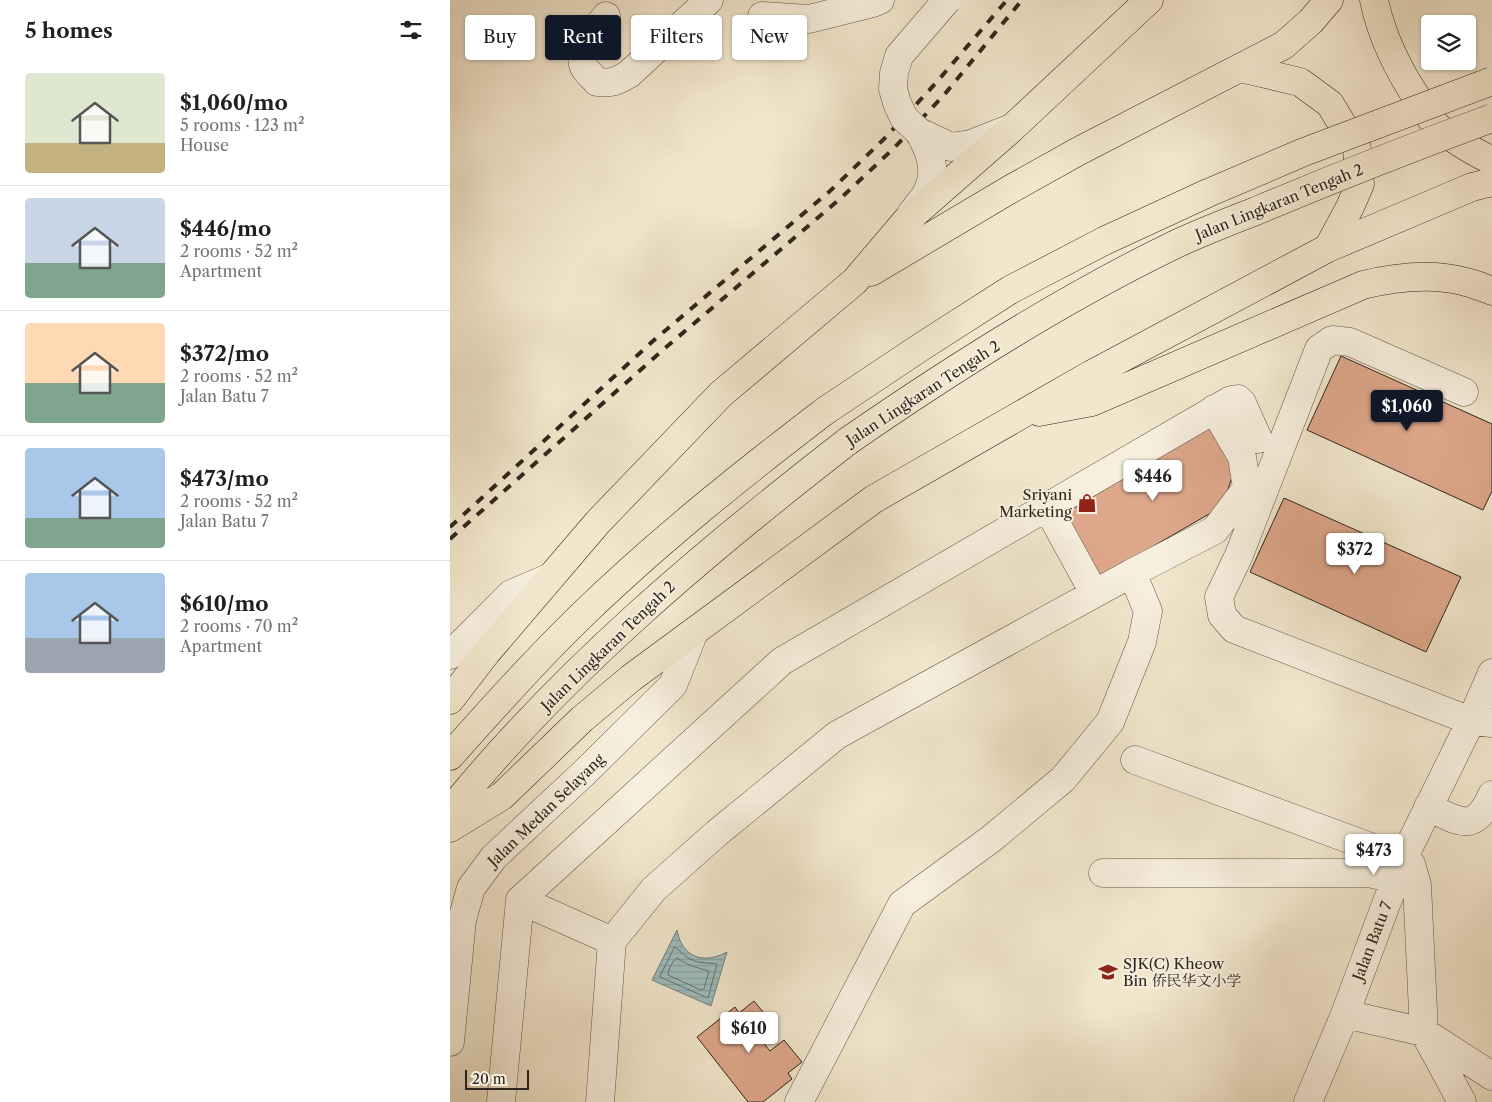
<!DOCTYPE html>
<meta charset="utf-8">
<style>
body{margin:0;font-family:"Libre Caslon Text","Noto Serif SC",serif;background:#f6f6f6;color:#202124;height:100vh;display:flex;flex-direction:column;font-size:19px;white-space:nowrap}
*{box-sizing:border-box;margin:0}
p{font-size:16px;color:#757577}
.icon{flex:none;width:28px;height:28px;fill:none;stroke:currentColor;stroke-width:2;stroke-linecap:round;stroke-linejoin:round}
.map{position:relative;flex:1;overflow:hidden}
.drawer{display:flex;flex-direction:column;background:#fff;width:450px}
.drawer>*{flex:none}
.top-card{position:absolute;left:15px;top:15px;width:475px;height:45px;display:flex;gap:10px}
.controls{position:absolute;left:971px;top:15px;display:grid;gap:10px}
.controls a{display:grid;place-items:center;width:55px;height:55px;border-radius:5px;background:#fff;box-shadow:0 1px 4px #0004;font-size:25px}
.scale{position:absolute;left:15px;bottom:12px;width:64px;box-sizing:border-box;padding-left:5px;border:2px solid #2f251c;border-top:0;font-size:14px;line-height:18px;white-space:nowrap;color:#2f251c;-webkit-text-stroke:4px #f7efde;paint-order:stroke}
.price{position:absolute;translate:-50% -42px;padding:0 11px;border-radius:5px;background:#fff;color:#222;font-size:16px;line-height:32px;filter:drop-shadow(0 1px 2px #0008)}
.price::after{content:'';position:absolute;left:50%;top:30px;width:15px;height:11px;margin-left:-8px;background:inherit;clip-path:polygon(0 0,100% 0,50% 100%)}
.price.active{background:#111827;color:#fff}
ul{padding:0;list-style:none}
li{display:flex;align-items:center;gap:15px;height:125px;padding:0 25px}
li+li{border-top:1px solid #e0e0e0}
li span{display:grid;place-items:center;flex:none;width:140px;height:100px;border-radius:5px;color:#555}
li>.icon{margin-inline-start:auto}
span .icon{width:60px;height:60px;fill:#fffc;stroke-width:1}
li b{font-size:21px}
h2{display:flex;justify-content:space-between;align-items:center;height:60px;padding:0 25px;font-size:21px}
.chip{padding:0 18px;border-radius:5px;background:#fff;box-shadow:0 1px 4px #0004;font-size:18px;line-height:45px}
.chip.active{background:#111827;color:#fff}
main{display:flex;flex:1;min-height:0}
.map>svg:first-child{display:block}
.water{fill:url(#water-rules);stroke:#72817e}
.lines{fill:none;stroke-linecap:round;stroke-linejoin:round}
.shore{stroke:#67726e;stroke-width:1}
.building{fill:#dea78c;stroke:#2f251c}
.minor-casing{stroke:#605648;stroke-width:29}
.highway-casing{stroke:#2f251c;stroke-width:29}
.minor{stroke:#f7efde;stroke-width:28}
.highway{stroke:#f2e7cd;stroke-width:28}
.rail{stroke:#2f251c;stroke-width:4;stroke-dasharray:9 9;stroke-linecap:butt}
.minor-bridge-casing{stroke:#605648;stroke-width:29;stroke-linecap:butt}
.highway-bridge-casing{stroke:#2f251c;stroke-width:29;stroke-linecap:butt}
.minor-bridge{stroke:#f7efde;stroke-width:28}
.highway-bridge{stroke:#f2e7cd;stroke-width:28}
.labels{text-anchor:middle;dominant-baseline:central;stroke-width:4;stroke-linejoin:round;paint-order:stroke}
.street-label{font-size:15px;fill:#2f251c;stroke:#f7efde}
.poi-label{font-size:15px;fill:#2f251c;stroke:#f7efde;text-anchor:end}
</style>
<main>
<section class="drawer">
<h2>5 homes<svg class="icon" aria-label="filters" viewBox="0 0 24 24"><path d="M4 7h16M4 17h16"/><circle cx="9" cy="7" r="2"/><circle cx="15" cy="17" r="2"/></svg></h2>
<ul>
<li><span style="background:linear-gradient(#dfe7d0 70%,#c2b280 0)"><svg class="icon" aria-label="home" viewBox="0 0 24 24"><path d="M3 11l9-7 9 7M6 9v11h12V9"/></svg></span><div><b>$1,060/mo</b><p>5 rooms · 123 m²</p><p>House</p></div></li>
<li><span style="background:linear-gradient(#c9d6e8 65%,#7fa58c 0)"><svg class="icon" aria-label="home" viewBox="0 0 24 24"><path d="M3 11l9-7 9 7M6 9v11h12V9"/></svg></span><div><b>$446/mo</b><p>2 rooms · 52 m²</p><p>Apartment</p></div></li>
<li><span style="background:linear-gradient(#ffd9b3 60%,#7fa58c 0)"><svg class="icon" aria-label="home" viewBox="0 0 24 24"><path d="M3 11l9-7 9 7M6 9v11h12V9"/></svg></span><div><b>$372/mo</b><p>2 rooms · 52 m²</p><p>Jalan Batu 7</p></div></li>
<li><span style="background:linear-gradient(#a9c7e8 70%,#7fa58c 0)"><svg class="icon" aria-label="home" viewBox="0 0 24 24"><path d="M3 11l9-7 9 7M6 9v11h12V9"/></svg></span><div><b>$473/mo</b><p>2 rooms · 52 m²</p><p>Jalan Batu 7</p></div></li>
<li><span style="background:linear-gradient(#a9c7e8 65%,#9aa5b1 0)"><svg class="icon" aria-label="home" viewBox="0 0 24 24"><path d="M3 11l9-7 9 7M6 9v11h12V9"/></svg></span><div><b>$610/mo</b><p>2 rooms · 70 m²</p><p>Apartment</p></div></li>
</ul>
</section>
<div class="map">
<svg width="1042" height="1102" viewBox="0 0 1042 1102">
<defs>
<pattern id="water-rules" width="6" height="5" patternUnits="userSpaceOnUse" patternTransform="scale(1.25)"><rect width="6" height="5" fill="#9fbec0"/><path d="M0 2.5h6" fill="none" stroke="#89a3a4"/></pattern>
</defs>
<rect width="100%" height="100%" fill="#f2e7cd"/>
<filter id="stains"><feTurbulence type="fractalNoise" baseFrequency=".004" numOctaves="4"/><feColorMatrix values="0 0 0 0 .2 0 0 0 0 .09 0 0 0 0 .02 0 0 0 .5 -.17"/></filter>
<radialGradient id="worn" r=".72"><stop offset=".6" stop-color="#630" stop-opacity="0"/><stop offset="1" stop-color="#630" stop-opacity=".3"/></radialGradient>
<path class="water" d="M227 930C232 957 253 965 277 952L261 1006 202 980Z"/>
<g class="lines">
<path class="shore" d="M225 947 238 958 247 962 267 964 258 998 210 977Z
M227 958C239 966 245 967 259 971L254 989 251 990 218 975C218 970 223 960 227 958Z"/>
</g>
<path class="building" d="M891 356 1042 424V491L1033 510 857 430Z
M758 427 786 464 773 506 650 577 612 515Z
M834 498 1011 577 976 652 800 572Z
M304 1001 322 1023 307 1035 320 1051 334 1040 352 1062 338 1073 342 1079 313 1102H298L247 1037 285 1007 289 1013Z"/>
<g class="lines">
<g class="minor-casing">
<path id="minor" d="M156 16C147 29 128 46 133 64 134 70 143 77 147 82 161 84 167 81 179 74L259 0
M312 16 359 19 423 3 430 0
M469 132 501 147 521 144 559 129
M461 214C466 207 473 200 477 192 488 171 480 151 469 132
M1014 392 900 342 882 340 869 349 789 555 769 597 772 615 784 629 1021 721 1042 723
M597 507 644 593
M0 655 61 594 101 577
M685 760 953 859 961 864 967 885 974 1032 1012 1102
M978 807C1010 822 1024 834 1042 795
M653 873H919L946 880
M70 900 162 941
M895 1014 974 1032 1042 1076
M0 1042 12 920 21 888 44 857 134 773 223 685 244 632
M51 1102 70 900 332 661 781 400 788 399 792 403 808 439
M150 1102 162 941 204 889 267 833 387 735 682 573 765 530 797 488 792 457 764 409
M349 1102 452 904 541 839 613 779 660 722 692 642 698 611 682 573
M858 1102 895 1014 953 859 1021 721 1042 673"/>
</g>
<g class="highway-casing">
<path id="highway" d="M924 0C932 38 949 72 971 104 976 111 981 120 987 126 998 136 1028 155 1042 160
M790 68 850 82 880 104 907 149 910 184 900 207 878 248
M421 272 559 190 627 152 834 45 861 21 879 0
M589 412 642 402 913 285C946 277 983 273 1016 282 1025 284 1034 288 1042 291
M0 700 37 652 148 522 271 394 405 281 456 221 561 129 699 0
M0 756C42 709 84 662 129 618 206 543 290 476 375 411
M0 811C114 670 255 552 398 441
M0 828 52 796 132 719 181 678 424 499 642 374 878 248 1022 187 1042 182"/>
</g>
<use href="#minor" class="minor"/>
<use href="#highway" class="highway"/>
<path class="rail" d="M0 527 203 341 380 191 435 138 485 84 557 0
M0 539 214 349 391 198 443 149 494 95 572 0"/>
<g class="minor-bridge-casing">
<path id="minor-bridge" d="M469 132 454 118 447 103 443 89 444 73 449 56 497 0"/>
</g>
<g class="highway-bridge-casing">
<path id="highway-bridge" d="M375 411 474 345 560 290 654 241 758 193 854 152 1042 81
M398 441C502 369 609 301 722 246 749 233 778 222 806 211 884 178 963 147 1042 118"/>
</g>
<use href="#minor-bridge" class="minor-bridge"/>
<use href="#highway-bridge" class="highway-bridge"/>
</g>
<defs>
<g id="shop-bare" transform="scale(1.5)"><path d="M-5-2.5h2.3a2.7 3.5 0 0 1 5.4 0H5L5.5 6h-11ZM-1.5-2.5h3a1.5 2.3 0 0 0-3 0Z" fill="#8f2418" stroke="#f7efde" stroke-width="2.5" paint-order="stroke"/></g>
<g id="school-bare" transform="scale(1.5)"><path d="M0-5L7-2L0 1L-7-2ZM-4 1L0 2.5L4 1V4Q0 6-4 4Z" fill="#8f2418" stroke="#f7efde" stroke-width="2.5" paint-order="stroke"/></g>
</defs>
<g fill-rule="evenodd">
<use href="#shop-bare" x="637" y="503"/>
<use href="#school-bare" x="658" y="972"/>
</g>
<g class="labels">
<g class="street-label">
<text transform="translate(829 202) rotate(-22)">Jalan Lingkaran Tengah 2</text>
<text transform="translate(473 393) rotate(-33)">Jalan Lingkaran Tengah 2</text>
<text transform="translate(158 646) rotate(-44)">Jalan Lingkaran Tengah 2</text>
<text transform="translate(96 810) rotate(-44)">Jalan Medan Selayang</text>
<text transform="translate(922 941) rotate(-69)">Jalan Batu 7</text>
</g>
<g class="poi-label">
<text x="622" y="494">Sriyani<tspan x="622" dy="17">Marketing</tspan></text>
<text x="673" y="963" text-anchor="start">SJK(C) Kheow<tspan x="673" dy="17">Bin 侨民华文小学</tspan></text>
</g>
</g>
<rect width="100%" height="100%" filter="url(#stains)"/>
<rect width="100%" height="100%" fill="url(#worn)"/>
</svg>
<div class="controls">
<a><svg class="icon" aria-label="layers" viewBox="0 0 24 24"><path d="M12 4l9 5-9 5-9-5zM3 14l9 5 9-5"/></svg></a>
</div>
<div class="scale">20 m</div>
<b class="price active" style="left:957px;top:432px">$1,060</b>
<b class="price" style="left:703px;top:502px">$446</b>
<b class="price" style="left:905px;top:575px">$372</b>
<b class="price" style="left:924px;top:876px">$473</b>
<b class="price" style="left:299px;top:1054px">$610</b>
<div class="top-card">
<a class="chip">Buy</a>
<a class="chip active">Rent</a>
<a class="chip">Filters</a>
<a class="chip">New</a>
</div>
</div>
</main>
